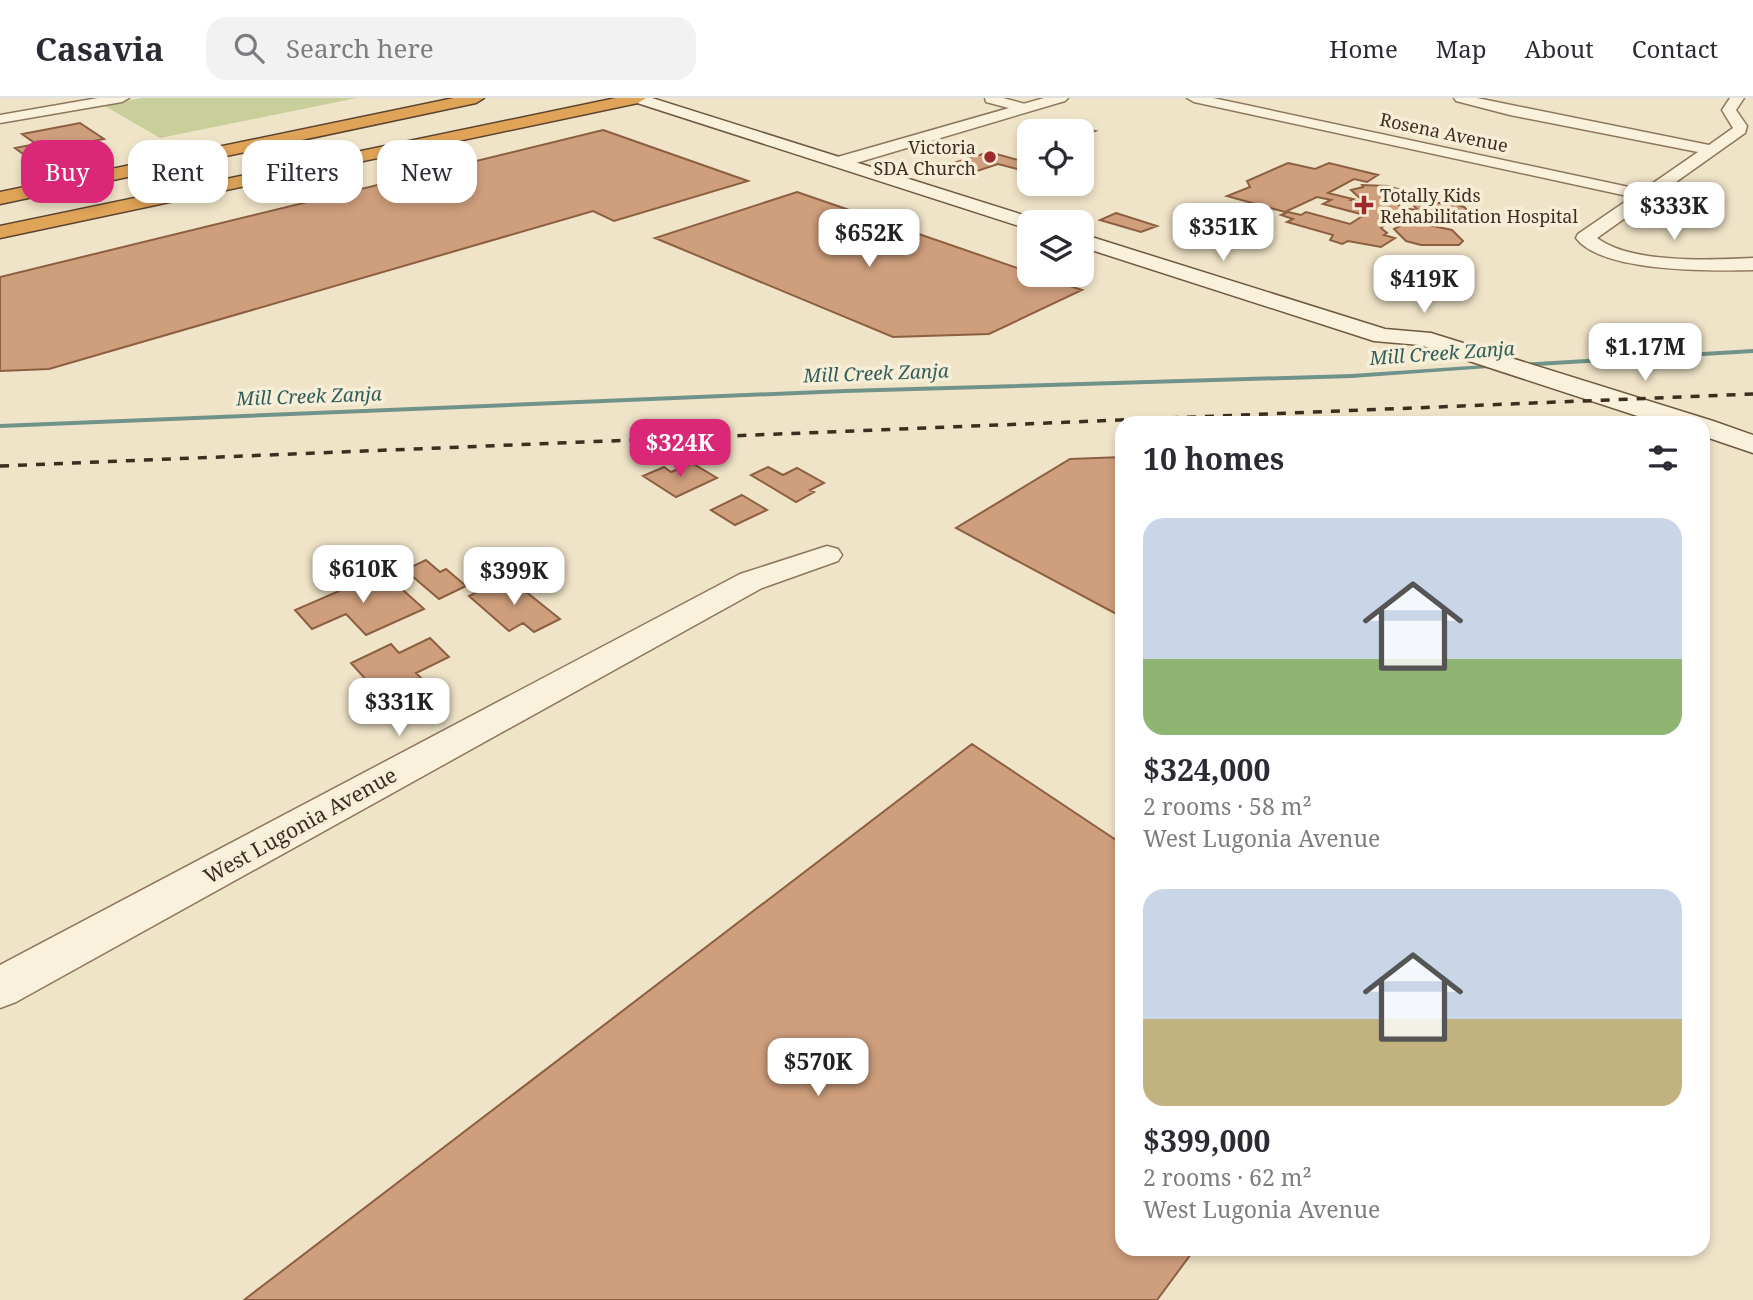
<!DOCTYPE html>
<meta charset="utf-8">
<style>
body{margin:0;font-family:"Noto Serif",serif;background:#f2f2f3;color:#2b2b33;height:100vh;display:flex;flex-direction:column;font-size:26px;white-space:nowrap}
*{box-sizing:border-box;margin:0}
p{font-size:23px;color:#7c7c81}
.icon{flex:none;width:38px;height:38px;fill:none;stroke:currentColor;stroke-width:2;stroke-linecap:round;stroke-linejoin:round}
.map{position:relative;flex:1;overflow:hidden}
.sheet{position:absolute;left:1115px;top:318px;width:595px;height:840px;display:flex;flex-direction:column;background:#fff;border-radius:21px;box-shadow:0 4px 10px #0003}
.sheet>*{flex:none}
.banner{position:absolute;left:21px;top:42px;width:665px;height:63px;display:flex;gap:14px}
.tools{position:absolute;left:1017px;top:21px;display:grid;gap:14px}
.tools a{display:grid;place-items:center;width:77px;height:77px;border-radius:14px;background:#fff;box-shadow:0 4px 10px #0003;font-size:35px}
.price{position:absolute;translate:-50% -60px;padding:0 16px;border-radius:14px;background:#fff;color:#222;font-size:23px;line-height:46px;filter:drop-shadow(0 2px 4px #0008)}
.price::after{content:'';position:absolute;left:50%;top:42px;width:21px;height:16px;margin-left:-10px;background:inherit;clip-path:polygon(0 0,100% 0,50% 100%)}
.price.selected{background:#db2777;color:#fff}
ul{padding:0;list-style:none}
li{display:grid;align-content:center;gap:14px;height:371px;padding:0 28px}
li span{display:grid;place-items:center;height:217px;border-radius:21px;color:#555}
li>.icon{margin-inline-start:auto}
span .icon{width:126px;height:126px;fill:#fffc;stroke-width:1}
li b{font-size:30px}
h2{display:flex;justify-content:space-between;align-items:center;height:84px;padding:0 28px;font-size:30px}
.tag{padding:0 24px;border-radius:21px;background:#fff;box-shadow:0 4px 10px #0003;font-size:24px;line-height:63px}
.tag.selected{background:#db2777;color:#fff}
header{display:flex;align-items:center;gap:42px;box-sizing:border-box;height:98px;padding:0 35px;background:#fff;border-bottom:2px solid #e1e1e2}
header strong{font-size:33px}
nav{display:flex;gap:38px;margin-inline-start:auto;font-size:24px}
.search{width:490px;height:63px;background:#f2f2f3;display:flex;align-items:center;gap:18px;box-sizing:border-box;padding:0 24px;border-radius:21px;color:#7c7c81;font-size:26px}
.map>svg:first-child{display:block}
.green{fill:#c9cf9b}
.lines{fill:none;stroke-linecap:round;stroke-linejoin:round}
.stream{fill:#6f938a;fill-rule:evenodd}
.building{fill:#cf9f7d;stroke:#8d5f41;stroke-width:2}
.minor-casing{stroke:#8d765c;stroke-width:3}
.tertiary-casing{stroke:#8d765c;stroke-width:3}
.secondary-casing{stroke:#6f573f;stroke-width:3}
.motorway-casing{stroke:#5b4430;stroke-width:3}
.minor{fill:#faf1dc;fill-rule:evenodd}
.tertiary{fill:#faf1dc;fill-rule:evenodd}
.secondary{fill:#faf1dc;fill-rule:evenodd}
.motorway{fill:#e0a458;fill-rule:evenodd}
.rail{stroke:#3d2e20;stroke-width:3.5;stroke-dasharray:9 9;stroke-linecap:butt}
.poi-dot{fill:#9e2a2b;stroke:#f7eed8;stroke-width:2.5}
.labels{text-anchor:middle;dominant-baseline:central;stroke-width:7;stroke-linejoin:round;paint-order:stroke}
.far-street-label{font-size:18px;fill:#3d2e20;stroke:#f7eed8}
.far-poi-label{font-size:18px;fill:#3d2e20;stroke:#f7eed8;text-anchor:end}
.far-water-label{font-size:19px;font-style:italic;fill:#2f5d5a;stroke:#f7eed8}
.street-label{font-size:21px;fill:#3d2e20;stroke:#f7eed8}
</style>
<header>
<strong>Casavia</strong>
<div class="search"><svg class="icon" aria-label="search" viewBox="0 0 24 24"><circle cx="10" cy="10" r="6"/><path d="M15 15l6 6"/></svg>Search here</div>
<nav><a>Home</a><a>Map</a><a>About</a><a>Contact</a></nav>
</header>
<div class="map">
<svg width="1753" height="1202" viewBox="0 0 1753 1202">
<rect width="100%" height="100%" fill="#f0e4c8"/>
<path class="green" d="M142 0H357L160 40 103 7Z"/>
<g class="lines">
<path class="stream" d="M1753 251V255L1518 269 1515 267 1518 265Z
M1500 266 1503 268 1502 269 1352 280 845 295 0 330V326L845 291 1352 276Z"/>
</g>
<path class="building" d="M1065 24 1080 28 1077 29 1095 33 1082 38V33H1058L1045 30Z
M80 25 104 41 23 56 15 50 36 46 22 36Z
M603 32 748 83 614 123 593 113 49 271 0 273V179Z
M989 54 1029 65V74L998 66 971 75 947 67Z
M1288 65 1315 71 1329 65 1378 77 1367 84 1354 81 1328 95 1353 101 1351 102 1374 106 1362 102 1351 92 1363 89 1362 87 1388 88 1401 92 1412 101 1407 105 1397 104 1401 110 1418 112 1414 108 1420 105H1451L1464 109 1477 121 1472 124 1442 125 1418 118 1424 126 1452 132 1463 143 1459 147H1421L1406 143 1394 131 1400 128 1398 126H1386L1381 130 1387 135 1384 137 1395 140 1381 149 1348 143 1342 146 1330 142 1333 137 1287 124 1293 121 1281 117 1288 114 1301 117 1306 114 1350 126 1364 117 1323 106 1331 102 1317 99 1285 114 1227 98 1250 89 1247 83Z
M797 94 1029 174V177H1037L1082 192 989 236 893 239 655 140Z
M1116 115 1157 128 1141 134 1100 122Z
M1122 359V519L956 430 1070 361Z
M692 365 717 380 676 399 643 378 664 369 671 374Z
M768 369 783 377 797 370 824 385 810 392 814 394 796 404 751 377Z
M742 397 767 412 735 427 711 412Z
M426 462 440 474 446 471 466 488 439 501 405 472Z
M383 474 424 511 366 537 346 516 312 531 295 512Z
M501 483 513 493 520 489 560 521 534 534 523 525 509 533 469 498Z
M430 540 449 559 416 575 427 586 388 606 351 565 391 546 399 555Z
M972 646 1122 746V1152H1194L1157 1202H244Z"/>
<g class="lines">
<g class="minor-casing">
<path id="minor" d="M98 0H129L122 4 0 25V17Z
M985 0H1003L1029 7 1031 10 1024 14 986 4Z
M1187 0H1213L1643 92 1698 54 1510 17 1456 3 1454 0H1477L1709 47 1733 30 1722 12 1730 0H1744L1736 12 1747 28 1745 35 1597 140C1631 166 1712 162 1753 160V172C1712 173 1602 175 1576 140L1578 136 1632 99 1194 4Z
M827 448 838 451 842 457 838 463 762 490 16 904 0 910V867L740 476Z"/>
</g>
<g class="tertiary-casing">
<path id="tertiary" d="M1044 0H1068L1065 3 846 68H834L831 64 834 60Z"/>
</g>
<g class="secondary-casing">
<path id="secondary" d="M628 0H652L1036 121 1038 124H1029V131L1022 129 631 3Z
M1082 136 1385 231 1431 235 1713 323 1753 337V355L1703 338V326H1662L1420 247 1374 243 1082 149Z"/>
</g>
<g class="motorway-casing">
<path id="motorway" d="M454 0H484L476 5 0 106V94Z
M616 0H646L638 5 0 140V128Z"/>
</g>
<use href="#minor" class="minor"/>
<use href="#tertiary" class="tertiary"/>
<use href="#secondary" class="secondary"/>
<use href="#motorway" class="motorway"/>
<path class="rail" d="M0 368 1753 296"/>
</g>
<g class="poi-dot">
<circle cx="990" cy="59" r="7"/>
<path d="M1360.5 96.5h7v7h7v7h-7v7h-7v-7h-7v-7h7z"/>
</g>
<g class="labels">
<g class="far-street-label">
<text transform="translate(1444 34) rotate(12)">Rosena Avenue</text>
</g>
<g class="far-poi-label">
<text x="976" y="49">Victoria<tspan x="976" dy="21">SDA Church</tspan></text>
<text x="1380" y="97" text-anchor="start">Totally Kids<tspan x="1380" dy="21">Rehabilitation Hospital</tspan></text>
</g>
<g class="far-water-label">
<text transform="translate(1442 255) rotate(-4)">Mill Creek Zanja</text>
<text transform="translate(876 275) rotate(-2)">Mill Creek Zanja</text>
<text transform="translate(309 298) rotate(-2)">Mill Creek Zanja</text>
</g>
<g class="street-label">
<text transform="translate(300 727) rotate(-29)">West Lugonia Avenue</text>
</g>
</g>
</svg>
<div class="tools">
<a><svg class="icon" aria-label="locate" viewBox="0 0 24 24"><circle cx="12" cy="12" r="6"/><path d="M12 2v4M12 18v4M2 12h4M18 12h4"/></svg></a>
<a><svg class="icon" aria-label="layers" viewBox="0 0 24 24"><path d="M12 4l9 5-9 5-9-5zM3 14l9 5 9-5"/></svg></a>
</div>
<b class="price" style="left:1674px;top:144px">$333K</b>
<b class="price" style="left:1223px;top:165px">$351K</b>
<b class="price" style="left:869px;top:171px">$652K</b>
<b class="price" style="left:1424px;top:217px">$419K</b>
<b class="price" style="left:1645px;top:285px">$1.17M</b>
<b class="price selected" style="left:680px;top:381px">$324K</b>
<b class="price" style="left:363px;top:507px">$610K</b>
<b class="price" style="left:514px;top:509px">$399K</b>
<b class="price" style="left:399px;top:640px">$331K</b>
<b class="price" style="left:818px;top:1000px">$570K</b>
<div class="banner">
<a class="tag selected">Buy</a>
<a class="tag">Rent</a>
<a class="tag">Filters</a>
<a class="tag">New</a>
</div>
<section class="sheet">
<h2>10 homes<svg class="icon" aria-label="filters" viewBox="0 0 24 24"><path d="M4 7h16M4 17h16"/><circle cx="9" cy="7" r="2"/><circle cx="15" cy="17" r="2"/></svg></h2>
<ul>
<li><span style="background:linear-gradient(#c9d6e8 65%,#8fb573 0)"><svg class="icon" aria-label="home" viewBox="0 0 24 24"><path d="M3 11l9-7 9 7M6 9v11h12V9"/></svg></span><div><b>$324,000</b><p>2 rooms · 58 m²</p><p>West Lugonia Avenue</p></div></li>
<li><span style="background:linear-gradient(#c9d6e8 60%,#c2b280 0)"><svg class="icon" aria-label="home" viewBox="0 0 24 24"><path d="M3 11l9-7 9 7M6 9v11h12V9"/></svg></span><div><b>$399,000</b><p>2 rooms · 62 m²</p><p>West Lugonia Avenue</p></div></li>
</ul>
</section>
</div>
